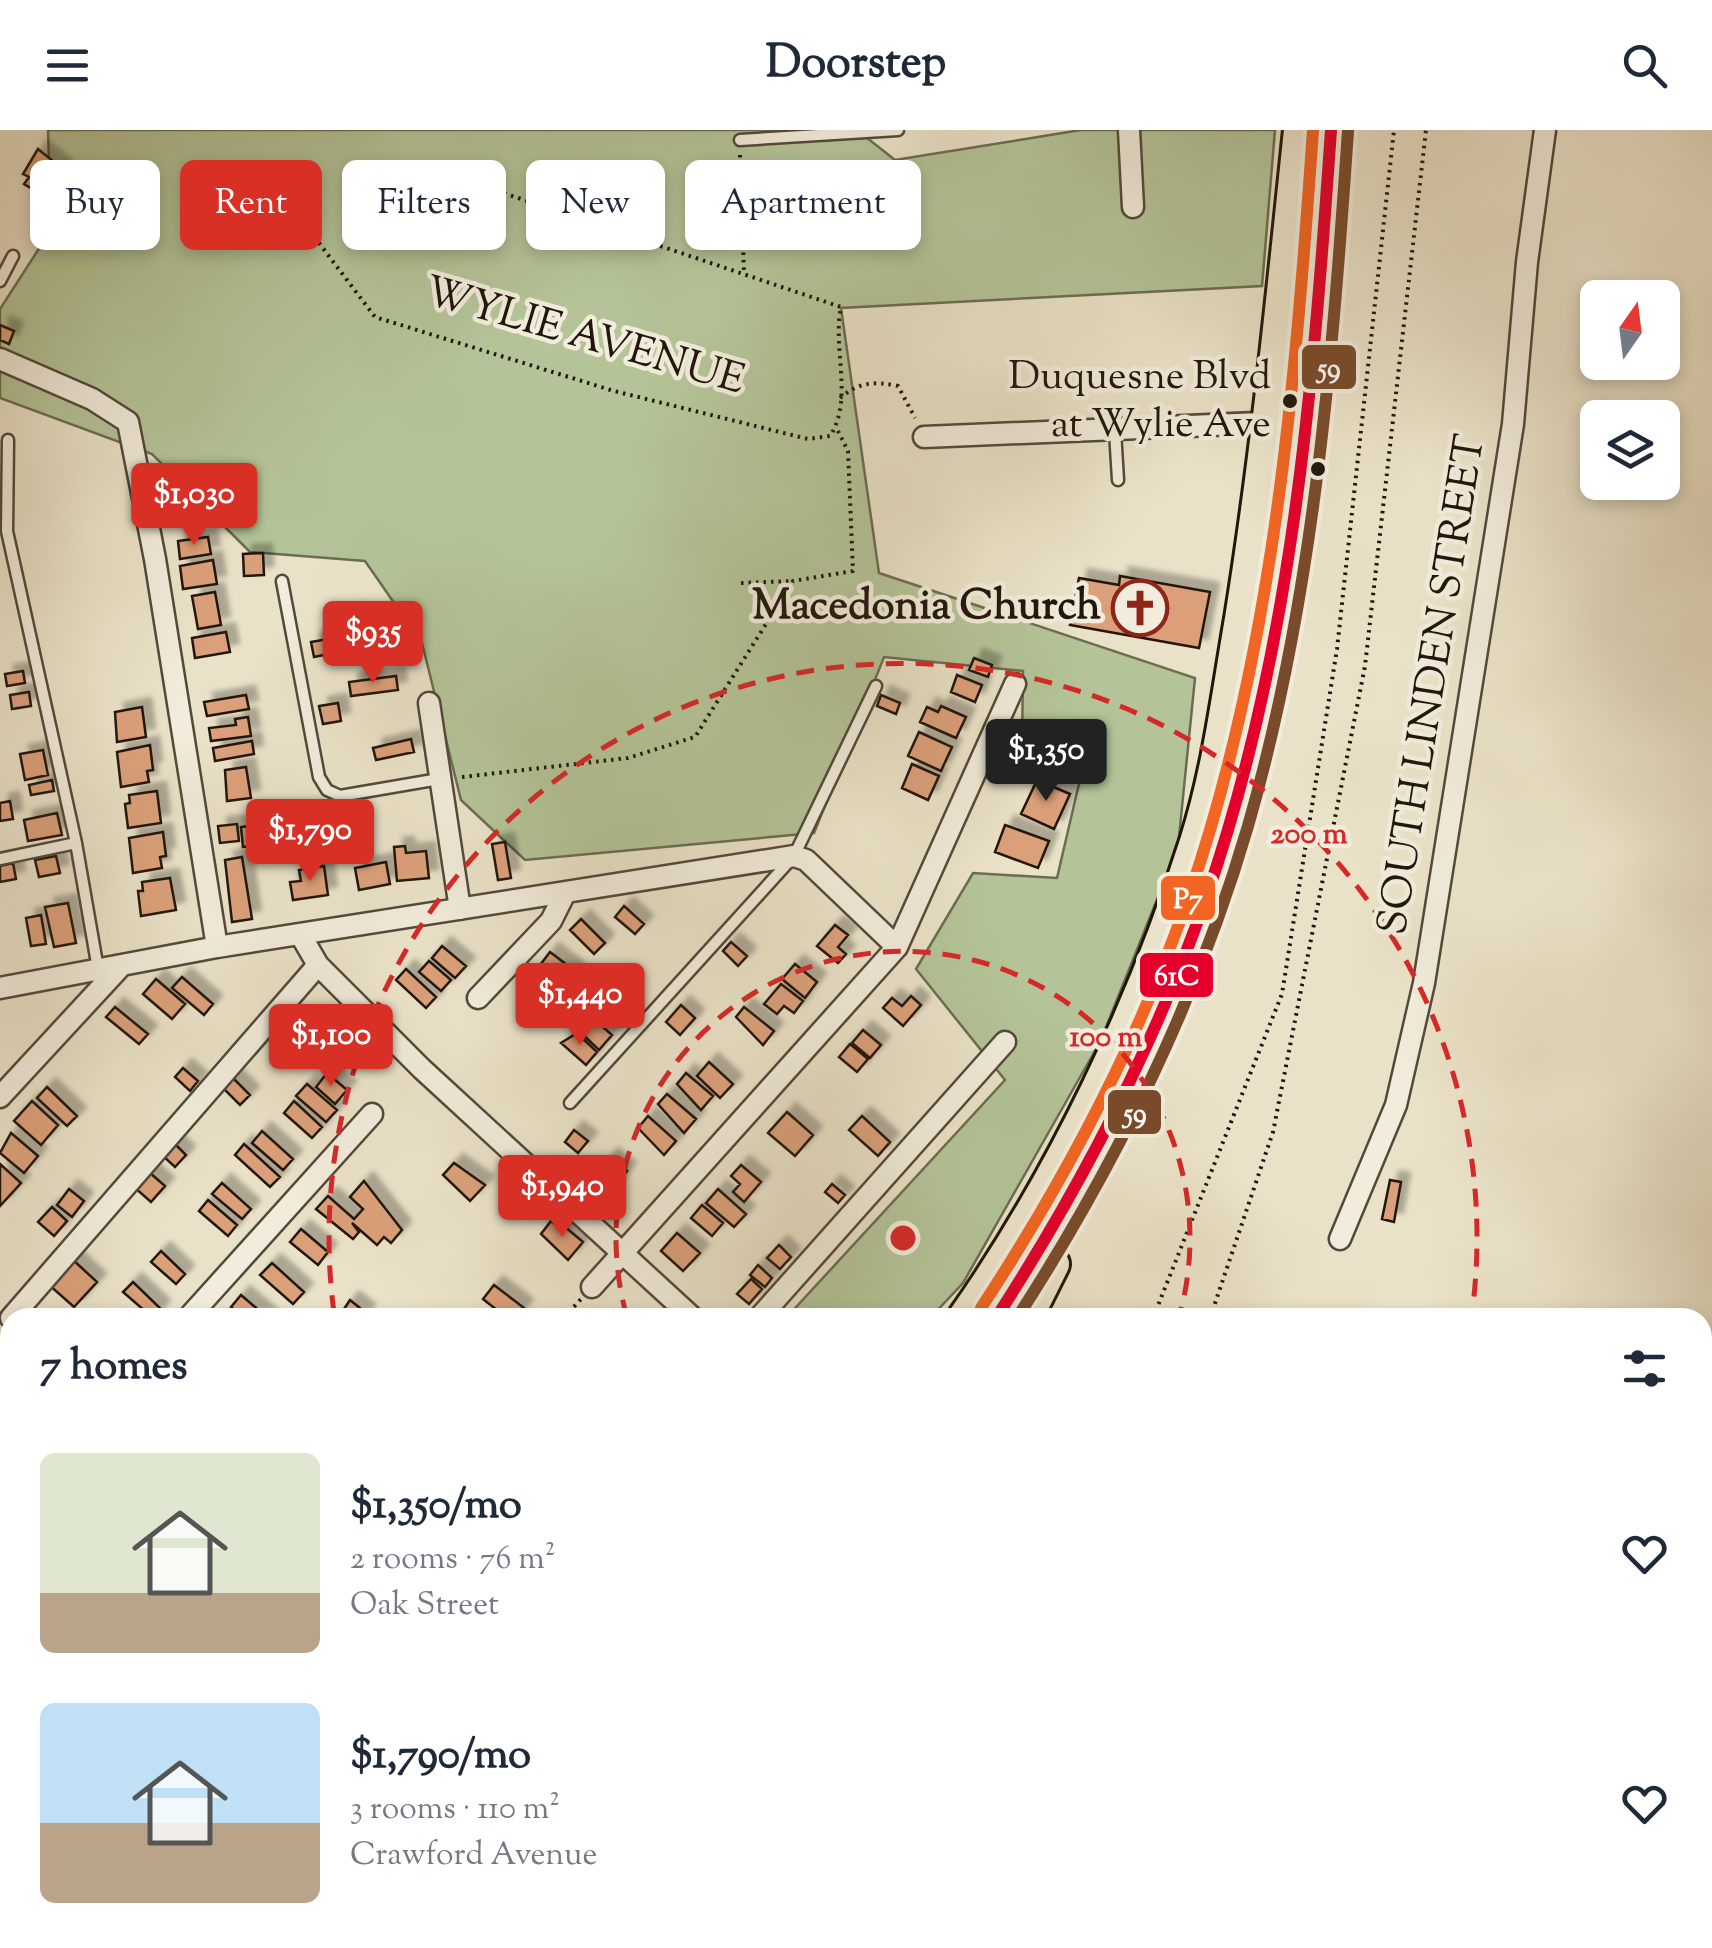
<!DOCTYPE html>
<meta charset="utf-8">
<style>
body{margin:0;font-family:"Sorts Mill Goudy",serif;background:#f2f2f3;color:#1f2937;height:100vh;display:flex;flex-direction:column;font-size:38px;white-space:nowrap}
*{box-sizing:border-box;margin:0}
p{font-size:32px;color:#747a83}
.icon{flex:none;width:55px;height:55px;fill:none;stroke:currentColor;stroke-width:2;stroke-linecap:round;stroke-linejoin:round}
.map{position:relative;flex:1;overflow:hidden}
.drawer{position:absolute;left:0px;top:1178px;width:1712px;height:642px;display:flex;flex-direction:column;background:#fff;border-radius:30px 30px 0 0;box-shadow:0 5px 15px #0003}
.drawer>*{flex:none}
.guide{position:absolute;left:30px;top:30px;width:1000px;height:90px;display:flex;gap:20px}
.needle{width:65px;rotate:14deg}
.fabs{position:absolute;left:1580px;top:150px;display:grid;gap:20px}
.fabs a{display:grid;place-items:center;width:100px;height:100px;border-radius:15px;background:#fff;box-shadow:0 5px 15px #0003;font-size:50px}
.price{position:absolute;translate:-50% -85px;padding:0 22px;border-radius:10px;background:#d93025;color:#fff;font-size:32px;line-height:65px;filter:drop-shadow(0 2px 5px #0008)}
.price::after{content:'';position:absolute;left:50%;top:60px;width:30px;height:22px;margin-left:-15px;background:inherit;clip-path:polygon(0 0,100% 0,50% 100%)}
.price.current{background:#222;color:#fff}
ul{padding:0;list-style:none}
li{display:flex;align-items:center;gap:30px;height:250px;padding:0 40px}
li span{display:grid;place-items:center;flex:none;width:280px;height:200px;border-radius:15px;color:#555}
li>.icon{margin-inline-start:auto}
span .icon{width:120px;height:120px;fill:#fffc;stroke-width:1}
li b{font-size:42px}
h2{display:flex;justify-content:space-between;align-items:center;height:120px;padding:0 40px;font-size:42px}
.pill{padding:0 35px;border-radius:15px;background:#fff;box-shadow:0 5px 15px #0003;font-size:35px;line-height:90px}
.pill.current{background:#d93025;color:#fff}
header{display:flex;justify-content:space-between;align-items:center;height:130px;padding:0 40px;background:#fff;font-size:45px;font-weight:800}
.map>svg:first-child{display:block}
.green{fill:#b4c498;stroke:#6a6d52;stroke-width:2.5}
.building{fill:#dba07a;stroke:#21160c;stroke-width:2.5;filter:url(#shadow)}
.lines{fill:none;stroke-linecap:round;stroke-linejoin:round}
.service-casing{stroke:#53493b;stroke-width:15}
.minor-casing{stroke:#53493b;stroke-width:25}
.primary-casing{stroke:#21160c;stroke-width:38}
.path{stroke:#21160c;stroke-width:4;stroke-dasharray:2.5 5;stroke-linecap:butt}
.service{stroke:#f1ecdb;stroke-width:10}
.minor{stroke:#f1ecdb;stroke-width:20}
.primary{stroke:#eae2c8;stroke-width:32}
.bus-1-casing{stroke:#f1ecdb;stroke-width:20}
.bus-2-casing{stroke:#f1ecdb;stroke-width:20}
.bus-3-casing{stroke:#f1ecdb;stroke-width:20}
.bus-1{stroke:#e4002b;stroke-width:12}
.bus-2{stroke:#7a4b2a;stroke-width:12}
.bus-3{stroke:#f26522;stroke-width:12}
.ring{fill:none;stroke:#d62828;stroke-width:5;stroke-dasharray:18 12}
.bus-dot{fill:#21160c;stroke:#f1ecdb;stroke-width:4}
.labels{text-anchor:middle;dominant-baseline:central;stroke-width:9;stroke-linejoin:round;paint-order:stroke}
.bus-label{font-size:40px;fill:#21160c;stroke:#f1ecdb;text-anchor:end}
.street-label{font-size:42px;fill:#21160c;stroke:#f1ecdb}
.poi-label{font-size:42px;font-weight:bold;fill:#21160c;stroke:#f1ecdb;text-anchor:end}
.centre{fill:#d62828;stroke:#f1ecdb;stroke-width:5}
.ring-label{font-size:30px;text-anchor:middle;font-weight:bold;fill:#d62828;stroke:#f1ecdb;stroke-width:9;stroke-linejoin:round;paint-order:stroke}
.line-badge{stroke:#f1ecdb;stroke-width:4}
.badge-label{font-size:28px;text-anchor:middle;font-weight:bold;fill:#fff}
</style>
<header><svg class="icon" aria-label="menu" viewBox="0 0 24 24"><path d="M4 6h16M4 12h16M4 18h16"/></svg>Doorstep<svg class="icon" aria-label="search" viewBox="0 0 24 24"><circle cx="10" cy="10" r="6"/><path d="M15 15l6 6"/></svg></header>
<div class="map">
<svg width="1712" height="1818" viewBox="0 0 1712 1818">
<defs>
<filter id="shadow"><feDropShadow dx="9" dy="-9" stdDeviation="2.5" flood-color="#0004"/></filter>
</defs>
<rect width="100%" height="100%" fill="#eae2c8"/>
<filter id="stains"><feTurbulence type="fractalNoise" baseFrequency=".002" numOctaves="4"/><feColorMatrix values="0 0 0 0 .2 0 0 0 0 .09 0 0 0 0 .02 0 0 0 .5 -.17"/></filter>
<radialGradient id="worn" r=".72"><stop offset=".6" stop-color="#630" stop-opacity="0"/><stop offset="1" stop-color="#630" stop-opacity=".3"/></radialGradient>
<path class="green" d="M48 0H857L895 30 1081 0H1275L1262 156 841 178 879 443 1195 548 1178 717 1100 912 963 1153 931 1187H787L1005 950 916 839 973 743 1057 748 1081 645 1022 616 1023 541 884 527 814 703 525 730 461 670 422 513 365 431 250 422 152 324 0 268V179L51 100Z
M0 1779 10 1782V1810H169L160 1818H0Z"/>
<path class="building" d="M38 19 64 40 46 67 24 54 29 47 23 44Z
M0 195 14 201 9 214 0 210Z
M198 368 201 387 181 390 178 371Z
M208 407 211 424 180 429 178 411Z
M263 423 264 445 244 446 243 424Z
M213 430 217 454 183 459 180 436Z
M1120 446 1210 462 1199 518 1070 495 1079 448 1119 455Z
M215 462 221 495 198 499 192 466Z
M226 502 230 522 195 528 192 508Z
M340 507 343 521 314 527 311 512Z
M974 528 992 535 988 547 969 540Z
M23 541 25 553 7 556 5 544Z
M957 545 982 555 975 572 951 562Z
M396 546 398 560 351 566 349 552Z
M29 562 31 576 12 579 10 565Z
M246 565 249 579 207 586 204 572Z
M881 565 900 573 896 584 877 576Z
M338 573 341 591 323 594 319 576Z
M941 576 966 587 956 608 920 592 927 577 938 582Z
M142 577 146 607 117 612 115 582Z
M248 587 251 606 211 611 209 598 236 595 235 589Z
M919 602 952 617 941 641 908 626Z
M411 609 414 622 376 630 373 618Z
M252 611 254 624 215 631 213 618Z
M150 615 153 640 147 641 149 652 121 657 117 622Z
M43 620 48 645 25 650 20 624Z
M912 634 939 646 928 670 902 658Z
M246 637 251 668 227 671 225 640Z
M52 650 54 661 31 665 29 655Z
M1037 650 1070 664 1054 699 1021 684Z
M157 661 161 693 128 698 125 674 130 673 129 665Z
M10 671 13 689 0 691V673Z
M57 683 62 705 28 711 24 690Z
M237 694 239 711 220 713 218 696Z
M1005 695 1049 711 1038 738 995 722Z
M250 696 253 716 243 717 241 697Z
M163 702 166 726 160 727 162 738 133 743 129 708Z
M505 712 511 748 498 750 492 714Z
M405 716 406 723 426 721 429 748 397 751 394 717Z
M56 726 60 743 39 747 35 730Z
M242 727 252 789 232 792 225 730Z
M386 732 390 754 359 760 355 738Z
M13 733 16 749 0 752V736Z
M324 736 328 765 293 770 290 752 301 751 299 740Z
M170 748 176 780 141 786 138 761H143L142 752Z
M68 773 76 813 54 817 45 777Z
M624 776 644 794 635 804 615 787Z
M41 785 46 814 31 816 26 788Z
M581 789 605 813 594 824 570 800Z
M835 795 848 805 838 817 846 824 838 833 817 816Z
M731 812 747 826 738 836 723 821Z
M442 816 466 836 455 848 432 828Z
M550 822 575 841 565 854 540 835Z
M429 831 451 850 441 861 419 842Z
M795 834 817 852 805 868 782 849Z
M406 839 436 867 426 878 396 850Z
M182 847 213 874 204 885 172 858Z
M156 849 185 874 172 889 143 864Z
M781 854 803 871 794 883 784 876 777 884 764 874Z
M911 866 921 875 903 896 883 878 892 868 902 876Z
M681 875 695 888 680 905 666 892Z
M115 877 148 904 139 914 106 887Z
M744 877 774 901 763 915 736 887Z
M592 887 612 905 599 920 577 899Z
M863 900 881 915 870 928 852 913Z
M577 903 597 922 586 935 561 913Z
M850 914 868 929 857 942 839 927Z
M709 932 733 954 720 968 697 946Z
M183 938 198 951 190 961 175 947Z
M327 943 347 960 335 974 316 957Z
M686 943 713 966 701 980 677 954Z
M233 948 250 965 240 975 223 958Z
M307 954 337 980 326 992 296 966Z
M47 957 77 986 67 996 37 968Z
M667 964 696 989 684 1003 658 974Z
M32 971 58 995 41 1015 14 991Z
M294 971 322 997 312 1008 284 983Z
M787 982 813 1005 795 1026 768 1003Z
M648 986 676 1011 664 1025 638 998Z
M862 986 890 1012 878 1026 849 1000Z
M574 1000 588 1011 578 1023 565 1012Z
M262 1001 293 1029 283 1040 252 1013Z
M11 1003 38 1026 24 1043 0 1023Z
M174 1013 186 1025 175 1037 163 1026Z
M244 1014 280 1047 270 1057 235 1025Z
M609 1027 627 1041 613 1058 596 1045Z
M454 1033 485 1055 470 1071 443 1045Z
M0 1034 21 1053 0 1076Z
M741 1035 761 1052 744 1072 733 1062 740 1054 731 1046Z
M149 1042 165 1056 151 1072 135 1058Z
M1390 1050 1401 1052 1394 1092 1382 1089Z
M364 1051 402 1100 391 1113 384 1107 377 1115 352 1093 359 1102 353 1109 316 1079 328 1066 354 1089 363 1079 350 1067Z
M222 1053 251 1079 242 1089 212 1064Z
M832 1054 845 1065 838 1073 825 1062Z
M69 1059 84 1071 72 1087 57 1075Z
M718 1059 746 1084 734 1097 706 1073Z
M208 1070 237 1095 228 1106 199 1081Z
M702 1075 723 1093 712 1106 691 1088Z
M52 1077 67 1091 54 1106 38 1092Z
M551 1091 561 1099 564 1096 583 1112 568 1130 541 1104Z
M301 1099 328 1122 318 1135 290 1112Z
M677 1103 700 1123 683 1141 661 1121Z
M779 1115 791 1127 780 1139 767 1128Z
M161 1121 185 1144 176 1154 151 1132Z
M71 1128 97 1152 74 1177 48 1154Z
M272 1133 304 1162 293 1174 260 1145Z
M758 1135 772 1148 765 1157 750 1145Z
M751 1149 762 1159 749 1174 737 1164Z
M133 1152 161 1179 153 1188 123 1162Z
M494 1155 524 1178 516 1188H507L483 1169Z
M241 1165 268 1188H244L231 1177Z
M350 1170 366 1183 362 1188H338Z
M248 1810H267L273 1817 248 1818 244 1814Z"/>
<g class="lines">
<g class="service-casing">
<path id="service" d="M740 10 898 0
M0 151 13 126
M1115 301 1118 350
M8 310 7 401 76 713 98 839
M282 451 319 647 327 660 340 666 439 649
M0 729 76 713
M570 973 794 726 876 556
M1360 1818 1370 1810"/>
</g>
<g class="minor-casing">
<path id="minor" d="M1129 0 1133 77
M0 229 92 269 128 292 155 429 217 817
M924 307 1305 291
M429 573 460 779
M300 804 318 835 422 939 693 1188
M0 858 217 817 794 726 806 730 897 817
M478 868 551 791 565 763
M0 967 122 835
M1340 1109 1396 975 1424 853 1513 294 1527 132 1545 0
M592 1157 897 817 1015 554
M11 1188 318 835
M188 1188 372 984
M759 1188 1005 912
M0 1343 10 1352
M0 1396 10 1385
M1702 1429 1712 1421
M0 1607 10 1596
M0 1763 10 1760
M211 1818 220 1810"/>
</g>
<g class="primary-casing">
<path id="primary" d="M964 1188C1064 1045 1143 878 1196 712 1219 640 1228 564 1241 489 1267 327 1283 163 1300 0
M996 1188C1114 1014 1201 820 1251 616 1301 416 1317 205 1331 0
M1026 1188 1053 1134
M605 1810 609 1818
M388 1818 396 1810
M424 1818 432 1810
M675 1818 681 1810"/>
</g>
<path class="path" d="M740 25 744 144
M260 35 375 187 614 261 808 309 830 306C854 269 832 218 841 177L465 50 444 30
M840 268C859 252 874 251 898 256L915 288
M741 453 793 451
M462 647 628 628 695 607 793 451 853 441 848 321 836 297
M564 1188 581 1169
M1153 1188 1282 864 1337 519 1394 0
M1210 1188 1273 1002 1365 536 1426 0
M807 1818 815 1810"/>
<use href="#service" class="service"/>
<use href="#minor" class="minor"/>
<use href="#primary" class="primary"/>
<g class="bus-1-casing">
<path id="bus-1" d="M996 1188C1082 1055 1154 917 1206 768 1292 521 1313 259 1331 0"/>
</g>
<g class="bus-2-casing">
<path id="bus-2" d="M1017 1188C1116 1035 1197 871 1248 696 1313 470 1332 235 1348 1"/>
</g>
<g class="bus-3-casing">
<path id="bus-3" d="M981 1178C1067 1047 1140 909 1191 760 1274 515 1295 257 1313 0"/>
</g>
<use href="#bus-1" class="bus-1"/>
<use href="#bus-2" class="bus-2"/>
<use href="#bus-3" class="bus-3"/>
</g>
<g class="ring">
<path d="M627 1187A287 287 0 1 1 1179 1187"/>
<path d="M334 1183A574 574 0 1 1 1472 1183"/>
</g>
<defs>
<g id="church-ring" transform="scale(2.875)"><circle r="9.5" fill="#f1ecdb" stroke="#8f2418" stroke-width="1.5"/><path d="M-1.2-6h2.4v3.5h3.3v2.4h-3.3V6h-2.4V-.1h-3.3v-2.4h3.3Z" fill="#8f2418"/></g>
</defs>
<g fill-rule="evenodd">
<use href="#church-ring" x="1140" y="478"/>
</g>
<g class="bus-dot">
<circle cx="1290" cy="271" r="9"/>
<circle cx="1318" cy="339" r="9"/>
</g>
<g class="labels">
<g class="bus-label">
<text x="1271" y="248">Duquesne Blvd<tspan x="1271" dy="48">at Wylie Ave</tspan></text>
</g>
<g class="street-label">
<text transform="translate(584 208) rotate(16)">WYLIE AVENUE</text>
<text transform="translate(1434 555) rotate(-81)">SOUTH LINDEN STREET</text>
</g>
<g class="poi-label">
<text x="1101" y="478">Macedonia Church</text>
</g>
</g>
<circle cx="903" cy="1108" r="15" class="centre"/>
<g class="ring-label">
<text x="1309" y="713">200 m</text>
<text x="1106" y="916">100 m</text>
</g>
<g class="line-badge">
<rect x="1300" y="213" width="58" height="48" rx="10" fill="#7a4b2a"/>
<rect x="1159" y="744" width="58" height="48" rx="10" fill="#f26522"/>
<rect x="1138" y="821" width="77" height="48" rx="10" fill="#e4002b"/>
<rect x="1106" y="958" width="57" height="48" rx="10" fill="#7a4b2a"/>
</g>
<g class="badge-label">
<text x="1329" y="247">59</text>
<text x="1188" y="778">P7</text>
<text x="1177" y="855">61C</text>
<text x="1135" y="992">59</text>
</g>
<rect width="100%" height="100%" filter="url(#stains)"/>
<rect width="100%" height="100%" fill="url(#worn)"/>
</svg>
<div class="fabs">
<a><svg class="needle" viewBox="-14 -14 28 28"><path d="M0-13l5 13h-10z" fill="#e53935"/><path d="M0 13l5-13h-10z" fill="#747a83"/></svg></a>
<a><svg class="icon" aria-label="layers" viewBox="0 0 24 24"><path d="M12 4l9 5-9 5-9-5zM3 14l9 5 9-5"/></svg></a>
</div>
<b class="price" style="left:194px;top:418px">$1,030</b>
<b class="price" style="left:373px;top:556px">$935</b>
<b class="price current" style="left:1046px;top:674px">$1,350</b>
<b class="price" style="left:310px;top:754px">$1,790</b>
<b class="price" style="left:580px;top:918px">$1,440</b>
<b class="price" style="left:331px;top:959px">$1,100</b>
<b class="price" style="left:562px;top:1110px">$1,940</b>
<div class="guide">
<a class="pill">Buy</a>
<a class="pill current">Rent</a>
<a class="pill">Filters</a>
<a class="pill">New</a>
<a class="pill">Apartment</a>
</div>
<section class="drawer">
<h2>7 homes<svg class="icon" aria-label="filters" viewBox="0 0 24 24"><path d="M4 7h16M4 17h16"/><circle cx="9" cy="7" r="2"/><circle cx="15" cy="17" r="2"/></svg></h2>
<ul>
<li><span style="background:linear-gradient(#dfe7d0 70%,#b9a48a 0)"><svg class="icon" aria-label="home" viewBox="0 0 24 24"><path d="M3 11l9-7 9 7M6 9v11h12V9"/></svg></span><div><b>$1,350/mo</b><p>2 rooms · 76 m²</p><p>Oak Street</p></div><svg class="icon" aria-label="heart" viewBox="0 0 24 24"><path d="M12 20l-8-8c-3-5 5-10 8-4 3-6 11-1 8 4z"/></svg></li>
<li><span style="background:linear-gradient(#bfe0f5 60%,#b9a48a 0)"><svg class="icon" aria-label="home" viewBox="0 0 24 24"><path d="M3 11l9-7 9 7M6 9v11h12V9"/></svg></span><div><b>$1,790/mo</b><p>3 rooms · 110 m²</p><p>Crawford Avenue</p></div><svg class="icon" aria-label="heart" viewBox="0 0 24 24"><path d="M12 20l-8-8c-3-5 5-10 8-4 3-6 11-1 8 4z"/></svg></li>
</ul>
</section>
</div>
